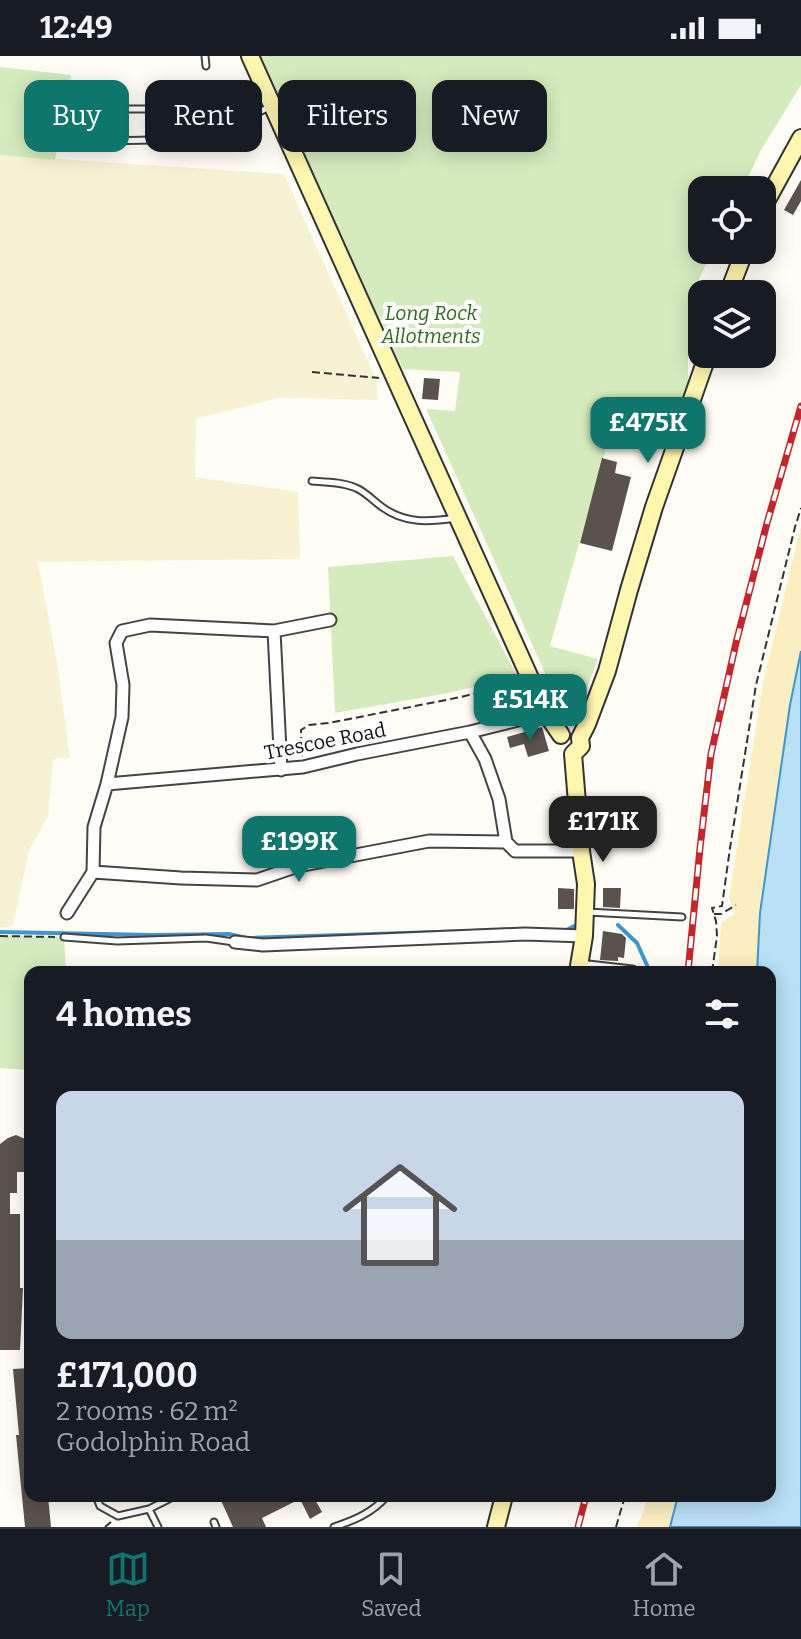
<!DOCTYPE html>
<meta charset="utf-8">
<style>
body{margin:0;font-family:Bitter,serif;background:#242831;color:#f1f3f6;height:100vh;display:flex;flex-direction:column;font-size:30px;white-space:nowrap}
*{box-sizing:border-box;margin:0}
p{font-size:26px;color:#9ea1a6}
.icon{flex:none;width:44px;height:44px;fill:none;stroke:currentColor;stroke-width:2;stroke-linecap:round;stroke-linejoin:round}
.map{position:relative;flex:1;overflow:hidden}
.side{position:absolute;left:24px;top:910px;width:752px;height:536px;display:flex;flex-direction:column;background:#171b24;border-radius:16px;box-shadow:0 4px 20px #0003}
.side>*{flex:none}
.hud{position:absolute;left:24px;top:24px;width:754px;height:72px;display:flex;gap:16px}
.buttons{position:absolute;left:688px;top:120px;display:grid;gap:16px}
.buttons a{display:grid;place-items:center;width:88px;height:88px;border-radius:16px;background:#171b24;box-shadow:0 4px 20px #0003;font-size:40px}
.price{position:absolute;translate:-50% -68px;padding:0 18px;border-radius:16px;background:#0f766e;color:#fff;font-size:26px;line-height:52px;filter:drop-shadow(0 2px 4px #0008)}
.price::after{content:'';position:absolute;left:50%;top:48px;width:24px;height:18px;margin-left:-12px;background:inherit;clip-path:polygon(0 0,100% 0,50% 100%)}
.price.active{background:#222;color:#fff}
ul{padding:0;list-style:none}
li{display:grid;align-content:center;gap:16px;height:424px;padding:0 32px}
li span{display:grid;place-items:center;height:248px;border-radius:16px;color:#555}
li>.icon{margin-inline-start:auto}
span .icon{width:144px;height:144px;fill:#fffc;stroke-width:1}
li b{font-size:34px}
h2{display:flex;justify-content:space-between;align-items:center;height:96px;padding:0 32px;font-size:34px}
.chip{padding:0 28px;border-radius:16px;background:#171b24;box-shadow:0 4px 20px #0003;font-size:28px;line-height:72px}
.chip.active{background:#0f766e;color:#fff}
.status{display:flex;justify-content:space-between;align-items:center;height:56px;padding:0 40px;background:#171b24;direction:ltr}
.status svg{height:22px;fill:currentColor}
.tab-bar{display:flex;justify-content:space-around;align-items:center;height:112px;border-top:2px solid #363941;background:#171b24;font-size:22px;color:#9ea1a6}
.tab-bar a{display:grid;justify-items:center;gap:4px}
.tab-bar .active{color:#0f766e}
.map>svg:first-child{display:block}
.farmland{fill:#f6f3d4}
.green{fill:#d5ebbd}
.sand{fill:#fbeec1}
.water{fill:#b9e0f7;stroke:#3f96cf;stroke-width:2}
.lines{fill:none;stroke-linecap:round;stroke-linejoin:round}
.stream{stroke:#3f96cf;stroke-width:4}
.building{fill:#5a524d}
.lane-casing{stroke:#444;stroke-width:9}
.street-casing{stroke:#444;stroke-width:15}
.secondary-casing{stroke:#333;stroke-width:20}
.path{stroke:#333;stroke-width:2;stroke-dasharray:8 4;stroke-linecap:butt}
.lane{stroke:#fff;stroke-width:5}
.street{stroke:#fff;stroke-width:11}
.secondary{stroke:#fff6b0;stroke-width:16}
.rail-casing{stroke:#c4262e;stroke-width:7}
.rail{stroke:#fff;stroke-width:4;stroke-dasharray:12;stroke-linecap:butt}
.labels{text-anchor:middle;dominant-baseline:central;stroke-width:8;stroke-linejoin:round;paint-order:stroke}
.park-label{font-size:20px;font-style:italic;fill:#2f6b1f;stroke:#fff}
.street-label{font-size:20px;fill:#111;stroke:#fff}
</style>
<div class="status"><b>12:49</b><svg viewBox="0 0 49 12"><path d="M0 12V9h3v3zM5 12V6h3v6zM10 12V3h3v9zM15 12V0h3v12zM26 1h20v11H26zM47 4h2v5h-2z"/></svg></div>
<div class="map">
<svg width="801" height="1471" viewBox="0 0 801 1471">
<rect width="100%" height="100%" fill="#fffdf5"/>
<path class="farmland" d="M0 99 284 118 376 323 378 344 278 342 196 363 195 421 298 436 300 503 38 506 57 606 70 702 53 703 48 760 29 795 13 870 0 872Z"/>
<path class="green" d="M249 0H801V29L761 94 742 134H702V194H713L688 246V331L669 388 612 371 550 590 598 603 578 656 563 657 426 353 455 355 460 316 403 313 348 200 317 125 279 49Z
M0 11 71 19 55 104 0 99Z
M453 500 518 621 448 637 335 657 328 511Z
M0 879 64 881 66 916H30V1014L0 1012Z"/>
<path class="sand" d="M801 470V1471H637L649 1440H770V916H718L721 867 735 858 729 841 763 627Z"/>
<path class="water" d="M801 595V1471H670L678 1440H770V916H757L760 857 790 649Z"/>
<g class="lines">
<path class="stream" d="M618 869 637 887 650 916
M562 874 565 875 574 870
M0 876 153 879 229 878 246 882 533 873"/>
</g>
<path class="building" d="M801 124V145L793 159 784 154Z
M424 322 440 323 438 344 422 343Z
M602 402 617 406 615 417 631 421 612 495 580 487Z
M542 671 549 695 528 701 524 688 510 692 507 681Z
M558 832 574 833V853H558Z
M603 832H621L620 852 603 851Z
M603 875 622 878 626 882 624 902 618 901V905L600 904Z
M16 1079 30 1085V1110L24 1116H17V1137H10V1158H20V1232H23L20 1294H0V1088L8 1082Z
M30 1312V1440H48L51 1471H25L16 1379H19L13 1313Z
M219 1440H313L322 1456 310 1463 300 1443 262 1462 266 1471H233Z"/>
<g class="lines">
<g class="lane-casing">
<path id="lane" d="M205 0 206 10
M184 84 182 55 180 53H105L101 56 100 81 104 85 201 83 215 79 271 50
M312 425C326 426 343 426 356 432 366 436 373 445 382 451 405 468 429 466 456 462
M587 856 682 861
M64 881 117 885 206 882 234 886
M96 1440 100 1450 118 1460 149 1453 175 1440
M149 1453 158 1471
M214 1466 216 1471
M334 1471C355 1464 372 1457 387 1440"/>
</g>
<g class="street-casing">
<path id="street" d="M274 575 330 564
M470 676 485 703 499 743 506 786 515 795H581
M107 728 303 711 357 698 470 676 546 657
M93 816 181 822 257 824 298 810 429 785 506 786
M67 857 93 816 94 771 107 728 122 661 123 629 116 587 122 575 150 569 274 575 281 714
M235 886 263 889 525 878 584 880
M579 910 632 916"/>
</g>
<g class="secondary-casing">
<path id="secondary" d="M250 0 530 622 546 657 561 679
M762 153 801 82
M728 238 745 194
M578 916 584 880 586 828 581 795 573 698 581 690 580 682 587 668 607 615 629 534 654 451 708 298
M496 1471 504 1440"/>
</g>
<path class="path" d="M312 316 379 322
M302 701 301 674 309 669 329 667 461 641 517 626
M714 858H721L736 849
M0 880 55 881
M712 916 717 880 716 865 712 852 722 850 730 792 756 629 795 471 801 452
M105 1471 111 1466
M616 1471 625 1440"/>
<use href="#lane" class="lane"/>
<use href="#street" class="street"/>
<use href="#secondary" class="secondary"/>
<g class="rail-casing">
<path id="rail" d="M688 916 700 792 711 698 736 587 767 467 801 350
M578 1471 586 1440"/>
</g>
<use href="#rail" class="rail"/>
</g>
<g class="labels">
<g class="park-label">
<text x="431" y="257">Long Rock<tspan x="431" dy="23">Allotments</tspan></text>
</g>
<g class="street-label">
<text transform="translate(325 685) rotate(-11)">Trescoe Road</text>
</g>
</g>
</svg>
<div class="buttons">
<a><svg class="icon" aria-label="locate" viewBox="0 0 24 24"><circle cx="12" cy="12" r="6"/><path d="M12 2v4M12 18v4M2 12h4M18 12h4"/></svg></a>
<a><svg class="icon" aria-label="layers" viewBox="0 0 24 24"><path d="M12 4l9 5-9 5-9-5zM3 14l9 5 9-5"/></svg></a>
</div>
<b class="price" style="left:648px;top:409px">£475K</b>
<b class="price" style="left:530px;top:686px">£514K</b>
<b class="price active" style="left:603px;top:808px">£171K</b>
<b class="price" style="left:299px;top:828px">£199K</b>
<div class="hud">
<a class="chip active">Buy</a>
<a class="chip">Rent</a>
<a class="chip">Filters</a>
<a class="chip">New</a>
</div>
<section class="side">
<h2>4 homes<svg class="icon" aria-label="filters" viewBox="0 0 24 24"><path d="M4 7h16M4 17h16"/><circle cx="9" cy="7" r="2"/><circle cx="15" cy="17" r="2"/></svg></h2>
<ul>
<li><span style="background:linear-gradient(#c9d6e8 60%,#9aa5b1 0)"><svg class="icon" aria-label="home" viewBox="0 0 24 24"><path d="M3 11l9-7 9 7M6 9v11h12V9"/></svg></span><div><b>£171,000</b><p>2 rooms · 62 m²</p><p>Godolphin Road</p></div></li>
</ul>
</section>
</div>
<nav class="tab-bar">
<a class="active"><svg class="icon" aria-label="map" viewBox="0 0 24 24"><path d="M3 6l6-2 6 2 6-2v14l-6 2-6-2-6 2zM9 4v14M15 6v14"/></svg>Map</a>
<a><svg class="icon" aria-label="saved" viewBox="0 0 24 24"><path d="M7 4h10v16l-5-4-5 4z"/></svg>Saved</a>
<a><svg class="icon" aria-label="home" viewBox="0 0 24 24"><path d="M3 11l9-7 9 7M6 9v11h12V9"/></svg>Home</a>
</nav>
